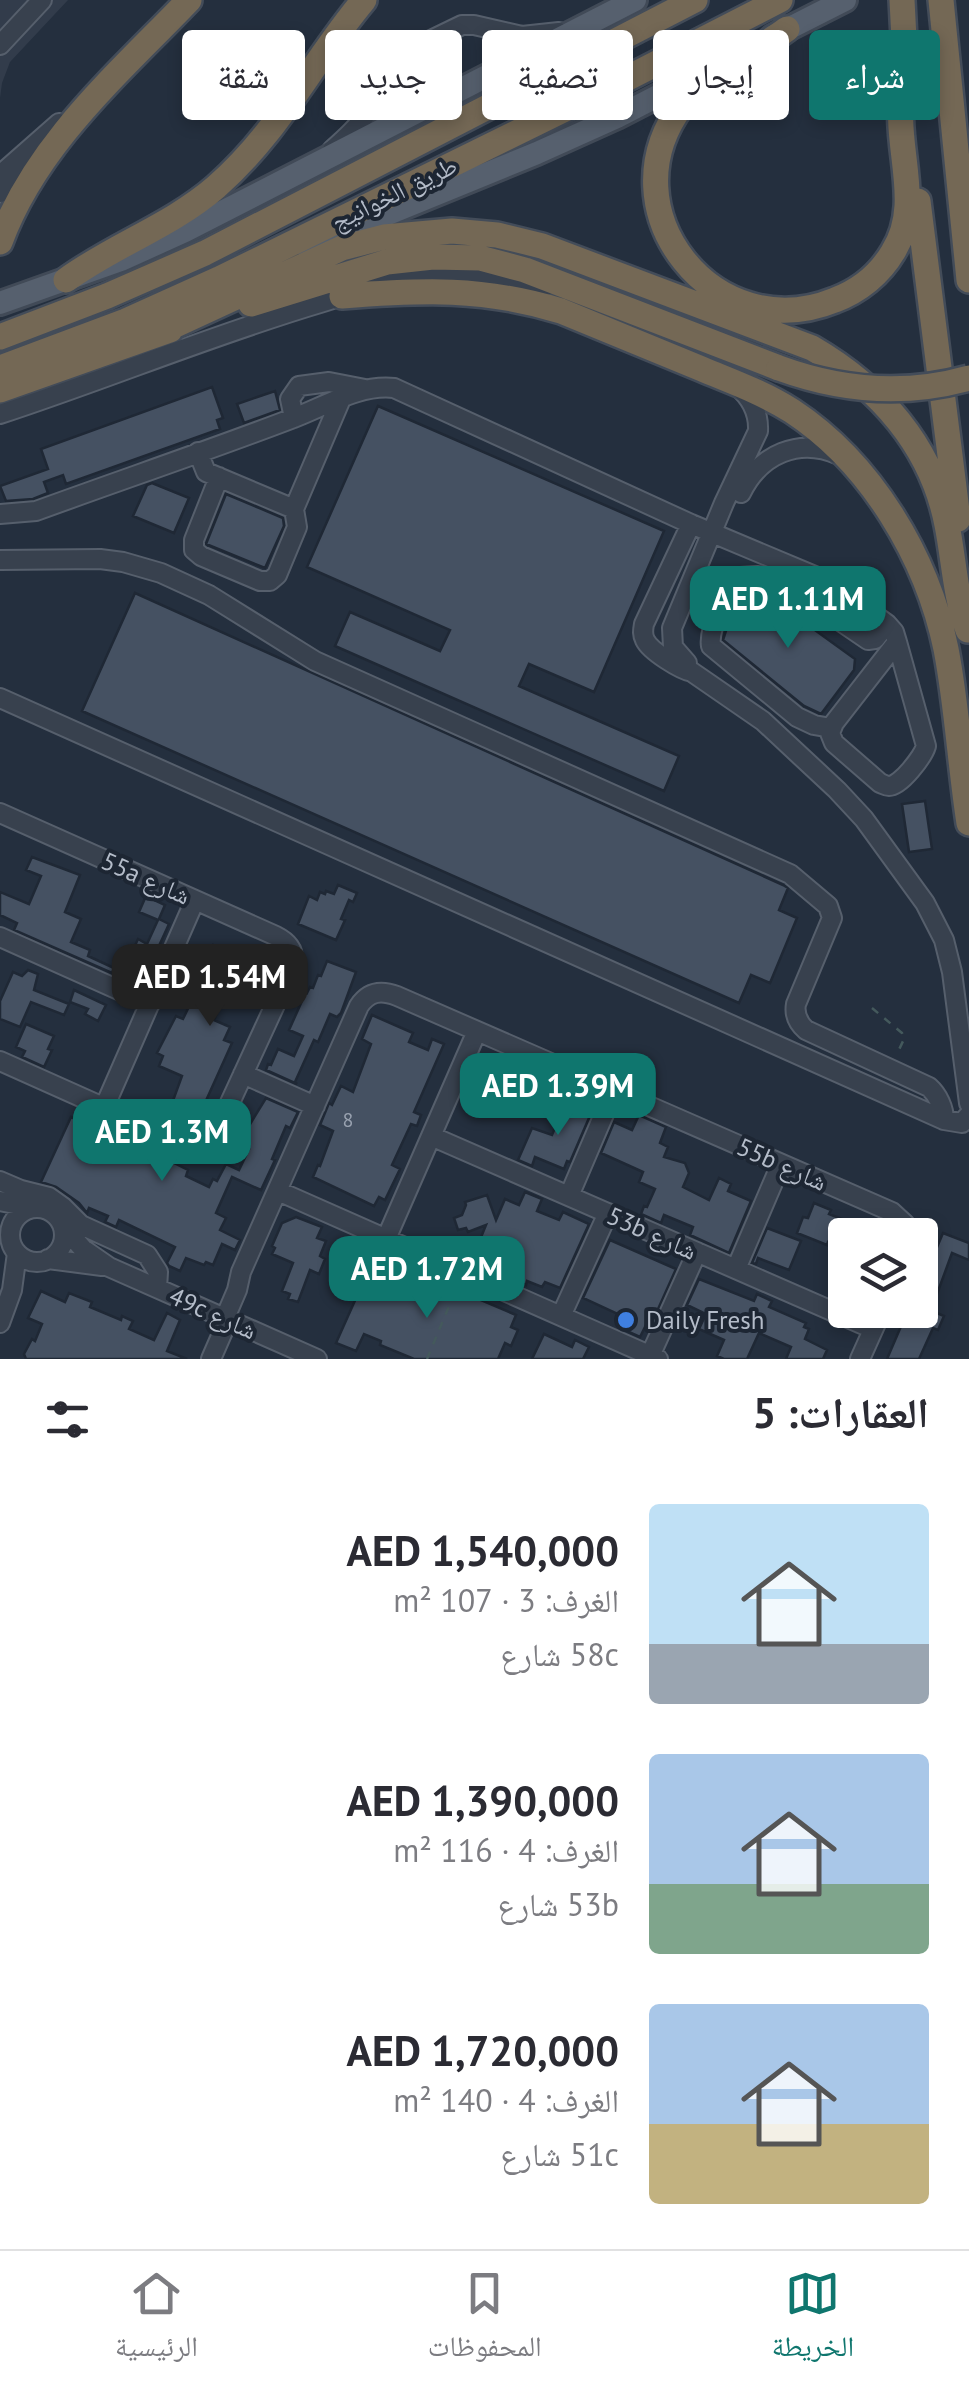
<!DOCTYPE html>
<html lang="ar">
<meta charset="utf-8">
<style>
body{margin:0;font-family:"PT Sans","Noto Naskh Arabic",sans-serif;background:#f2f2f3;color:#2b2b33;direction:rtl;height:100vh;display:flex;flex-direction:column;font-size:38px;white-space:nowrap}
*{box-sizing:border-box;margin:0}
p{font-size:32px;color:#7c7c81}
.icon{flex:none;width:55px;height:55px;fill:none;stroke:currentColor;stroke-width:2;stroke-linecap:round;stroke-linejoin:round}
.map{position:relative;height:1359px;overflow:hidden;direction:ltr}
.sheet{display:flex;flex-direction:column;background:#fff;flex:1}
.sheet>*{flex:none}
.guide{position:absolute;left:30px;top:30px;width:910px;height:90px;direction:rtl;display:flex;gap:20px}
.fabs{position:absolute;left:828px;top:1218px;display:grid;gap:20px}
.fabs a{display:grid;place-items:center;width:110px;height:110px;border-radius:10px;background:#fff;box-shadow:0 5px 15px #0003;font-size:50px}
.price{position:absolute;translate:-50% -85px;padding:0 22px;border-radius:20px;background:#0f766e;color:#fff;font-size:32px;line-height:65px;filter:drop-shadow(0 2px 5px #0008)}
.price::after{content:'';position:absolute;left:50%;top:60px;width:30px;height:22px;margin-left:-15px;background:inherit;clip-path:polygon(0 0,100% 0,50% 100%)}
.price.active{background:#222;color:#fff}
ul{padding:0;list-style:none}
li{display:flex;align-items:center;gap:30px;height:250px;padding:0 40px}
li span{display:grid;place-items:center;flex:none;width:280px;height:200px;border-radius:10px;color:#555}
li>.icon{margin-inline-start:auto}
span .icon{width:120px;height:120px;fill:#fffc;stroke-width:1}
li b{font-size:42px}
h2{display:flex;justify-content:space-between;align-items:center;height:120px;padding:0 40px;font-size:42px}
.tag{padding:0 35px;border-radius:10px;background:#fff;box-shadow:0 5px 15px #0003;font-size:35px;line-height:90px}
.tag.active{background:#0f766e;color:#fff}
.tabs{display:flex;justify-content:space-around;align-items:center;height:140px;border-top:2px solid #e1e1e2;background:#fff;font-size:28px;color:#7c7c81}
.tabs a{display:grid;justify-items:center;gap:5px}
.tabs .active{color:#0f766e}
.map>svg:first-child{display:block}
.airport{fill:#323c4b}
.building{fill:#455162;stroke:#1f2835;stroke-width:2.5}
.lines{fill:none;stroke-linecap:round;stroke-linejoin:round}
.minor-casing{stroke:#565f6c;stroke-width:22}
.major-casing{stroke:#414a57;stroke-width:28}
.highway-casing{stroke:#434c59;stroke-width:30}
.path{stroke:#44595c;stroke-width:2.5;stroke-dasharray:8 8;stroke-linecap:butt}
.minor{stroke:#38414e;stroke-width:18}
.major{stroke:#56606e;stroke-width:22}
.highway{stroke:#746855;stroke-width:25}
.highway-bridge-casing{stroke:#434c59;stroke-width:30;stroke-linecap:butt}
.highway-bridge{stroke:#746855;stroke-width:25}
.shop-dot{fill:#3f7fe0;stroke:#1d2633;stroke-width:4}
.labels{text-anchor:middle;dominant-baseline:central;stroke-width:8;stroke-linejoin:round;paint-order:stroke}
.number-label{font-size:20px;fill:#98a1af}
.street-label{font-size:25px;fill:#b4bcc9;stroke:#1d2633}
.poi-label{font-size:25px;fill:#b4bcc9;stroke:#1d2633;text-anchor:start}
</style>
<div class="map">
<svg width="969" height="1359" viewBox="0 0 969 1359">
<rect width="100%" height="100%" fill="#242f3e"/>
<path class="airport" d="M0 0H68L10 62 2 83 0 98Z"/>
<path class="building" d="M212 387 223 418 217 420 220 429 66 484 63 475 44 482 48 493 33 499 6 501 0 486 48 469 41 449Z
M275 391 280 410 244 423 237 404Z
M378 406 664 531 594 692 529 664 519 686 679 756 664 791 335 646 350 612 440 651 450 630 307 567Z
M152 483 189 498 174 533 133 516 147 485Z
M226 494 283 518 284 526 265 568 206 544Z
M746 589H755L776 602 855 659 854 670 821 714 804 706 723 640 731 615Z
M135 593 783 885 788 888 779 910 797 918 770 983 751 975 739 1003 82 711Z
M925 801 932 849 909 852 902 804Z
M32 857 80 875 65 912 81 919 71 942 90 950 88 956 114 968 112 973 14 930 17 923 0 915V892L29 904 41 876 26 870Z
M338 885 357 893 353 902 349 900 341 919 345 920 336 940 298 924 309 896 317 900 320 892 325 894 326 891 334 894Z
M146 896 165 905 159 919 169 924 153 959 133 950 138 939 147 944 158 920 139 912Z
M213 945 230 952 218 980 237 988 250 950 280 963 261 1005 246 999 244 1005 224 997 214 1020 230 1027 224 1040 232 1043 204 1105 212 1111 207 1122 171 1106 182 1076 159 1066 163 1056 157 1053 176 1016 183 1019 193 998 190 997 199 976 202 977Z
M327 961 356 972 341 1013 337 1017 330 1014 318 1042 314 1040 295 1082 297 1084 266 1070 268 1064 271 1065 278 1049 294 1056 303 1036 289 1030 306 992 307 993 310 987 313 988 318 975 321 976Z
M28 970 38 974 34 990 69 1004 64 1015 31 1002 20 1027 0 1019V1001L13 972 22 976Z
M74 990 106 1005 98 1021 85 1014 88 1009 70 1002Z
M372 1015 413 1033 409 1042 428 1050 432 1039 444 1044 414 1112 421 1115 417 1126 411 1124 392 1165 400 1169 385 1200 379 1197 374 1206 313 1177 318 1165 320 1166 333 1131 320 1125 329 1103 332 1105 341 1086 353 1092 371 1044 362 1039Z
M26 1024 54 1036 48 1049 52 1050 44 1067 22 1057 25 1051 16 1047Z
M494 1057 504 1061 501 1070 510 1074 496 1112 471 1102 485 1061Z
M266 1098 298 1112 290 1128 286 1126 272 1159 275 1160 261 1190 232 1177 216 1213 226 1218 220 1230 240 1240 235 1250 222 1244 213 1265 206 1262 204 1265 186 1258 180 1271 169 1266 167 1263 175 1247 119 1220 116 1227 105 1222 108 1216 89 1208 87 1213 79 1203 56 1187 41 1182 71 1117 117 1138 116 1142 121 1144 118 1150 137 1159 142 1148 150 1152 154 1144 170 1151 166 1159 188 1170 186 1176 209 1187 213 1179 217 1181 226 1164 239 1170 249 1149 238 1144Z
M586 1100 595 1104 570 1162 567 1161 564 1169 535 1157 532 1166 518 1160 532 1128 552 1135 566 1102 582 1109Z
M639 1115 666 1127 660 1143 668 1147 664 1157 685 1163 689 1173 683 1187 709 1200 719 1178 731 1184 728 1191 751 1201 729 1253 690 1235 693 1227 664 1215 661 1223 641 1214 644 1206 647 1207 655 1189 639 1182 643 1172 601 1153 614 1122 632 1130Z
M525 1192 542 1199 537 1211 559 1220 563 1212 589 1224 560 1288 545 1282 542 1287 527 1281 526 1285 513 1279 517 1269 475 1252 486 1225 468 1232 466 1228 458 1230 454 1218 462 1215 466 1205 465 1202 487 1195 496 1220 505 1199 519 1205Z
M814 1203 831 1210 829 1214 857 1225 853 1235H845V1249L828 1242 827 1245 797 1233 803 1217 808 1218Z
M296 1217 322 1227 317 1238 326 1241 320 1256 325 1259 319 1274 310 1270 298 1302 288 1299 290 1294 282 1291 293 1263 272 1254 275 1248 272 1246 282 1223Z
M767 1228 801 1241 789 1270 758 1258 756 1264 752 1263Z
M943 1233 969 1243V1260L952 1253 937 1294 920 1287V1281L931 1250 935 1252Z
M610 1240 676 1269 650 1327 646 1325 640 1337 620 1328 618 1314 583 1298Z
M377 1268 411 1282 414 1274 447 1288 448 1286 516 1315 511 1327 518 1330 511 1346 505 1343 498 1359H414L380 1345 381 1341 364 1334 356 1351 336 1343 357 1296 365 1298Z
M699 1279 754 1301 757 1294 772 1301 769 1307 806 1323 804 1327 809 1329 805 1339 827 1350 823 1359H786L791 1347 759 1333 747 1359H724L717 1356 724 1340 699 1329 706 1314 687 1305Z
M41 1291 65 1302 69 1293 92 1302 90 1307 121 1320 122 1316 133 1321 129 1329 154 1340 167 1313 180 1320 167 1351 187 1359H26L24 1354 32 1339 35 1341 42 1324 28 1318Z
M920 1306 944 1316 938 1330 933 1328 919 1359H887L908 1310 917 1313Z
M544 1334 572 1347 575 1340 589 1347 583 1359H532Z"/>
<g class="lines">
<g class="minor-casing">
<path id="minor" d="M0 45 42 0
M332 150C344 139 358 128 366 114 379 94 375 72 396 57L462 25H474L522 36 559 32
M0 175 59 123
M0 193 33 166
M0 414C107 379 212 335 320 303 357 292 392 276 431 274 470 271 508 280 546 286
M294 418 290 399 299 386 329 382 365 389
M198 452 206 472 294 509
M219 477 194 540V550L201 556 260 581H270L277 575 297 527 294 509 341 399
M741 493C760 454 799 437 839 455
M0 514 36 511C121 480 207 451 291 419 324 407 359 384 394 388L691 524 829 582 887 624 894 632 897 642
M691 524 644 624C643 630 642 634 645 640 650 651 681 670 692 672L763 721 837 790 864 819 925 903 944 940 952 972 969 1103
M0 560 100 559 123 562 161 573 209 595 315 661 790 874 828 906 832 918 796 1004C794 1015 798 1023 806 1030L929 1087C938 1095 944 1108 944 1120
M897 642 926 746C923 756 901 786 889 786 886 786 883 784 880 783L834 743 830 733 834 723Z
M687 663 673 647 672 628 724 503 758 431C759 412 751 398 737 386
M0 698 944 1120 962 1123 969 1115
M831 728 814 725 797 717 711 646C708 630 727 588 740 577L758 576 796 600 821 608 868 640 875 639 887 624
M0 813 276 936C290 943 296 952 292 968L216 1133C206 1146 194 1147 179 1141L0 1061
M0 937 150 1004
M243 1074 315 1106
M104 1108 195 900
M431 1136 873 1329
M0 1181 21 1190 49 1197 63 1207 81 1225 147 1255 158 1272 157 1288
M278 1191 658 1359
M569 1196 614 1091
M0 1201 34 1208
M10 1235a27 27 0 1 1 54 0a27 27 0 1 1-54 0Z
M62 1225 83 1249 109 1267 317 1359
M386 1239 477 1031
M48 1259 102 1266
M736 1269 781 1164
M561 1316 608 1213
M225 1318 237 1290 241 1272 359 1006C369 991 381 990 397 996L892 1212 905 1224 910 1235
M0 1323 12 1290 17 1253
M650 1356 697 1252
M211 1359 228 1320
M860 1359 882 1310"/>
</g>
<g class="major-casing">
<path id="major" d="M772 37 845 0
M307 247 537 153 617 117 712 68
M0 303 121 260 185 231 635 0"/>
</g>
<g class="highway-casing">
<path id="highway" d="M902 0 907 97
M941 0 969 280
M787 29C753 55 709 70 682 105 603 210 715 349 835 300 859 291 880 274 893 252 927 198 887 137 906 80
M918 201 958 519
M0 242C36 144 119 73 189 0
M66 280C114 245 171 226 216 187 280 131 311 63 364 0
M342 296C422 290 483 287 561 311 608 330 655 350 702 369 733 382 764 393 792 411 871 463 927 557 946 649 957 706 960 765 969 823
M251 304 387 262 433 257 480 258 525 270 779 368
M154 335 342 248 384 237 452 231 497 235 542 246 812 348C879 387 932 446 947 525 954 560 955 596 968 630
M0 337 107 296 205 253 695 0
M0 368 126 321 219 279 620 82 780 0
M0 390 170 330"/>
</g>
<path class="path" d="M872 1008 902 1033 904 1039 897 1054
M427 1359 457 1287"/>
<use href="#minor" class="minor"/>
<use href="#major" class="major"/>
<use href="#highway" class="highway"/>
<g class="highway-bridge-casing">
<path id="highway-bridge" d="M779 368C842 391 905 396 969 378"/>
</g>
<use href="#highway-bridge" class="highway-bridge"/>
</g>
<circle class="shop-dot" cx="626" cy="1320" r="10"/>
<g class="labels">
<g class="number-label">
<text x="348" y="1120">8</text>
</g>
<g class="street-label">
<text transform="translate(394 193) rotate(-26)">طريق الخوانيج</text>
<text transform="translate(146 878) rotate(24)">55a شارع</text>
<text transform="translate(782 1164) rotate(24)">55b شارع</text>
<text transform="translate(652 1233) rotate(24)">53b شارع</text>
<text transform="translate(213 1313) rotate(24)">49c شارع</text>
</g>
<g class="poi-label">
<text x="646" y="1320">Daily Fresh</text>
</g>
</g>
</svg>
<div class="fabs">
<a><svg class="icon" aria-label="layers" viewBox="0 0 24 24"><path d="M12 4l9 5-9 5-9-5zM3 14l9 5 9-5"/></svg></a>
</div>
<b class="price" style="left:788px;top:651px">AED 1.11M</b>
<b class="price active" style="left:210px;top:1029px">AED 1.54M</b>
<b class="price" style="left:558px;top:1138px">AED 1.39M</b>
<b class="price" style="left:162px;top:1184px">AED 1.3M</b>
<b class="price" style="left:427px;top:1321px">AED 1.72M</b>
<div class="guide">
<a class="tag active">شراء</a>
<a class="tag">إيجار</a>
<a class="tag">تصفية</a>
<a class="tag">جديد</a>
<a class="tag">شقة</a>
</div>
</div>
<section class="sheet">
<h2>العقارات: 5<svg class="icon" aria-label="filters" viewBox="0 0 24 24"><path d="M4 7h16M4 17h16"/><circle cx="9" cy="7" r="2"/><circle cx="15" cy="17" r="2"/></svg></h2>
<ul>
<li><span style="background:linear-gradient(#bfe0f5 70%,#9aa5b1 0)"><svg class="icon" aria-label="home" viewBox="0 0 24 24"><path d="M3 11l9-7 9 7M6 9v11h12V9"/></svg></span><div><b>AED 1,540,000</b><p>الغرف: 3 · 107 m²</p><p>58c شارع</p></div></li>
<li><span style="background:linear-gradient(#a9c7e8 65%,#7fa58c 0)"><svg class="icon" aria-label="home" viewBox="0 0 24 24"><path d="M3 11l9-7 9 7M6 9v11h12V9"/></svg></span><div><b>AED 1,390,000</b><p>الغرف: 4 · 116 m²</p><p>53b شارع</p></div></li>
<li><span style="background:linear-gradient(#a9c7e8 60%,#c2b280 0)"><svg class="icon" aria-label="home" viewBox="0 0 24 24"><path d="M3 11l9-7 9 7M6 9v11h12V9"/></svg></span><div><b>AED 1,720,000</b><p>الغرف: 4 · 140 m²</p><p>51c شارع</p></div></li>
</ul>
</section>
<nav class="tabs">
<a class="active"><svg class="icon" aria-label="map" viewBox="0 0 24 24"><path d="M3 6l6-2 6 2 6-2v14l-6 2-6-2-6 2zM9 4v14M15 6v14"/></svg>الخريطة</a>
<a><svg class="icon" aria-label="saved" viewBox="0 0 24 24"><path d="M7 4h10v16l-5-4-5 4z"/></svg>المحفوظات</a>
<a><svg class="icon" aria-label="home" viewBox="0 0 24 24"><path d="M3 11l9-7 9 7M6 9v11h12V9"/></svg>الرئيسية</a>
</nav>
